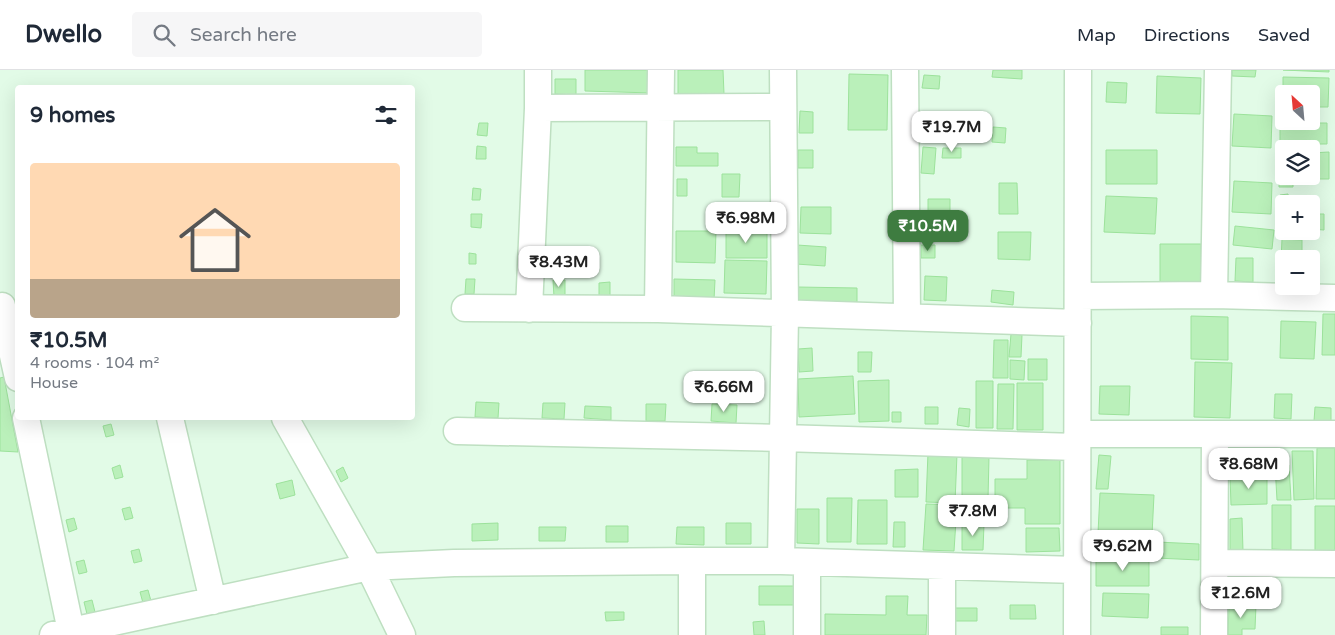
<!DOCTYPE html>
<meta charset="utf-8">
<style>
body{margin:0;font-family:"Varela Round",sans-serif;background:#f6f6f7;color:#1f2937;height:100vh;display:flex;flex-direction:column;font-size:19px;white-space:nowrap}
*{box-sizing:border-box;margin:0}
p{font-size:16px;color:#747a83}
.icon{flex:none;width:28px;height:28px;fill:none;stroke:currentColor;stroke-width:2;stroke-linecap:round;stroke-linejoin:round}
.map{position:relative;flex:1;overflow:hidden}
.details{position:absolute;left:15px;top:15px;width:400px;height:335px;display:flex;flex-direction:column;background:#fff;border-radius:5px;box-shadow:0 5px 20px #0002}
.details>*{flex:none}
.needle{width:32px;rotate:334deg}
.tools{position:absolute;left:1275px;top:15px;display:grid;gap:10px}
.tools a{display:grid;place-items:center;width:45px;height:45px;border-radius:5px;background:#fff;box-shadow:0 5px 20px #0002;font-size:25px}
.price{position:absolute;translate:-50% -42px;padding:0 11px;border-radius:10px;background:#fff;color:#222;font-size:16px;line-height:32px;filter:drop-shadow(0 1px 2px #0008)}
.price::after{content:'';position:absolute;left:50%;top:30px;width:15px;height:11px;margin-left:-8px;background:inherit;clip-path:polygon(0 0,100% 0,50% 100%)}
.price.active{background:#3e7c40;color:#fff}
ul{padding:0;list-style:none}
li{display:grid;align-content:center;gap:10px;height:265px;padding:0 15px}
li+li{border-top:1px solid #e0e1e3}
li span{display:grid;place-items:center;height:155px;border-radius:5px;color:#555}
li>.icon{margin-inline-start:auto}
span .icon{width:90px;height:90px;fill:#fffc;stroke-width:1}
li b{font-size:21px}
h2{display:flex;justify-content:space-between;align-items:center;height:60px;padding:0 15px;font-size:21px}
header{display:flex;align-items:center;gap:30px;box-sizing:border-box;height:70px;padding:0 25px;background:#fff;border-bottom:1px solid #e0e1e3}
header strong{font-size:24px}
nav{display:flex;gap:28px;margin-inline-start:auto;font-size:18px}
.search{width:350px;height:45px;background:#f6f6f7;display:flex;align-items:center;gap:12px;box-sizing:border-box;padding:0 18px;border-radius:5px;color:#747a83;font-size:19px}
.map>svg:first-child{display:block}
.building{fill:#baf0ba;stroke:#9ce29b}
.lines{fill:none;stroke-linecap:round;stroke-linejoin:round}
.minor-casing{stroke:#bedfc1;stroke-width:29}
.minor{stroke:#fff;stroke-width:26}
</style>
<header>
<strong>Dwello</strong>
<div class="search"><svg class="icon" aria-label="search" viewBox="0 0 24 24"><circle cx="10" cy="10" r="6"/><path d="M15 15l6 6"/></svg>Search here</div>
<nav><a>Map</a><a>Directions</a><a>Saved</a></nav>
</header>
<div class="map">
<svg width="1335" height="565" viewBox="0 0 1335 565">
<rect width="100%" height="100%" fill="#e2fbe7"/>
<path class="building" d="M585 0H652V23L585 21Z
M678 0H723L724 24 678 25Z
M993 0H1022V9L992 7Z
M1232 0H1256L1255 7 1232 6Z
M1283 0H1329V2Z
M849 4 888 5 887 60H848Z
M924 5 940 6 939 19 922 18Z
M1157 6 1201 8 1200 44 1156 43Z
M1283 7 1329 8 1328 37H1311V24H1284L1283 36Z
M555 9H576V25L555 24Z
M1107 12 1127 13 1126 33 1106 32Z
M800 41 813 42V63H799Z
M1234 44 1272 46 1271 78 1232 76Z
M922 51H940V61H922Z
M479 53H488L487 66 477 65Z
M1280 53H1327V74H1280Z
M993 57 1006 58 1005 73 992 72Z
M477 76 486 77V89H476Z
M676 77H697V83H718V96H676Z
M923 77 936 78 934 104 921 103Z
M943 78H961V88H942Z
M798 80H813V98H798Z
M1106 80H1157V114H1106Z
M1329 82V109H1305V106H1311V83Z
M1279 94H1284V106H1293V117H1279Z
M722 104H740L739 127H722Z
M677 109H687V126H677Z
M1234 111 1272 113 1271 144 1232 142Z
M999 113H1017L1018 144H999Z
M473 118 481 119 480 130H472Z
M1288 124 1289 134H1284V137H1282L1280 125Z
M1106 126 1157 128 1155 164 1104 162Z
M928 129H950V146H928Z
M801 137H831V164L800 163Z
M725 142 735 143 734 158H724Z
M1280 143H1284V159L1280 158Z
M471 144H482L481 158 471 157Z
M1311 144H1324V160L1311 159Z
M1235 156 1274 160 1272 179 1233 175Z
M726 159 767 160V188H726Z
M676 161H716L715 193 676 192Z
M998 162H1031L1030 190 998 189Z
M1282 169 1302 170V189H1284V214H1280Z
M1160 174H1201V212H1160Z
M797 175 826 177 825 196 796 194Z
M921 175H935V188H921Z
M554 178H567L566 194 553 193Z
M469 183 476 184V194H469Z
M1236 188H1253V212L1235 211Z
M725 190 767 191 766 224 724 223Z
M925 206 947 207 946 231 924 230Z
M466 209H475L474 224H465Z
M674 209 715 210 714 230 674 228Z
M553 210H565V227H554Z
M610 212V226H599V213Z
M797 217 857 218V232H797Z
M992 220 1014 222 1013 235 991 232Z
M1323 244H1335V285H1322Z
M1191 246 1228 247V290L1191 289Z
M1281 251 1316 252 1314 289 1280 288Z
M1011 264 1022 265 1021 287H1009Z
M994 270H1008V308H993Z
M812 278 813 301 799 302 798 279Z
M858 282H872L871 302H858Z
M1028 289H1047V310H1028Z
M1010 290 1025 291 1024 310 1010 309Z
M1195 292 1232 293 1230 348 1194 347Z
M853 306 855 344 799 347 798 309Z
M4 307 18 382 0 381V308Z
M889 310V351L859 352 858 311Z
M976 311H993V358H976Z
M1017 313H1043V360H1017Z
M998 314H1014L1013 359H997Z
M1100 316H1130L1129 345 1099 344Z
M1275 324H1292L1291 349 1274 348Z
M476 332 499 333 498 348 475 347Z
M543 333H565L564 349 542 348Z
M646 334H666L665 351H646Z
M712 334 737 335 736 353 711 351Z
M585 336 611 337V350L584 348Z
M925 337H938V354H925Z
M1315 337 1331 338V352L1314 351Z
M959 338 970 339 969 357 957 355Z
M892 342H901V352H892Z
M111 354 114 365 106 367 103 356Z
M1317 378H1335V429H1316Z
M1292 381H1313L1314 429 1294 430Z
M928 383 957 384 955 433 926 432Z
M1099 385 1111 386 1108 419H1096Z
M962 387H989L988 429H962Z
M1027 390H1060V454H1025V438H995V409H1027Z
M120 395 123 407 115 409 112 398Z
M1275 395H1289L1291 430H1277Z
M343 397 348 408 341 412 336 401Z
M918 399V427H895V400Z
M1267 405V434L1231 435 1230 406Z
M292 410 295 425 280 429 276 414Z
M1100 423 1154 425 1152 465 1098 463Z
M827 428H852L851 472H827Z
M858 430H887V474H857Z
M926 434 957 435 954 481 923 480Z
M1272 435H1291V480L1272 479Z
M1315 436H1335V481H1315Z
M130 437 133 448 125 450 122 439Z
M797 439H819V474L797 473Z
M74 448 77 459 69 462 66 450Z
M1242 448 1243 481H1230V449Z
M894 452H905V477H893Z
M498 453V470L472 471V454Z
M726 453H751V474H726Z
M962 454H984L983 480H962Z
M606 456H628V472H606Z
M539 457H566L565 471H539Z
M677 457H704V475L676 474Z
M1026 458H1059L1060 481 1026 482Z
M1097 467 1153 469 1152 484 1096 482Z
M1157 472 1199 474V490L1156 488Z
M139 479 142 491 134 493 131 481Z
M1096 488H1149V516H1096Z
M84 490 87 502 79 504 76 492Z
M759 516H795V535H759Z
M148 520 151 531 143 533 140 522Z
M1103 523 1149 524 1148 548 1102 546Z
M886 526H908L907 545H927L926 565H825V544L886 545Z
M92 530 95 542 87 544 84 532Z
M1010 535H1035L1036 549H1010Z
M1229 535H1256L1255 559H1242V565H1228Z
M955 538H977V551H955Z
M605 542H624V550L606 551Z
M764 551 765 565H754L753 552Z
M1161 557H1188V565H1161Z"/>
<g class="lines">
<g class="minor-casing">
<path id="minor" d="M905 0 907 246
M1218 0 1214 225 1335 228
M538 38 783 37
M1078 226 1214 225
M2 236 18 308
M465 238 658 239 1078 253
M529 239 538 38V0
M658 239 661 0
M26 348 71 561
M170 348 213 531
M285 348 369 497 402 565
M457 361 783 368 1077 377
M1078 364H1335
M781 491 785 244 783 0
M807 492V565
M1215 493 1335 494
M53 565 369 497 454 493 692 491H781L1077 500
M692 565V491
M942 565V496
M1077 565 1078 0
M1214 565 1215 364"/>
</g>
<use href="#minor" class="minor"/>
</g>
</svg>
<div class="tools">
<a><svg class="needle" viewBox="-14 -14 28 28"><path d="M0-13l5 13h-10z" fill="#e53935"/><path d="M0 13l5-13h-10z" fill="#747a83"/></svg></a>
<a><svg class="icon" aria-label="layers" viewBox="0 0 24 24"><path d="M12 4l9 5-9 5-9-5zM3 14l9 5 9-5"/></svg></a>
<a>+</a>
<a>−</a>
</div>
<b class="price" style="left:952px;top:83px">₹19.7M</b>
<b class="price" style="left:746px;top:174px">₹6.98M</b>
<b class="price active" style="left:928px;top:182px">₹10.5M</b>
<b class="price" style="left:559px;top:218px">₹8.43M</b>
<b class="price" style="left:724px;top:343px">₹6.66M</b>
<b class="price" style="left:1249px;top:420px">₹8.68M</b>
<b class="price" style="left:973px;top:467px">₹7.8M</b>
<b class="price" style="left:1123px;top:502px">₹9.62M</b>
<b class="price" style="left:1241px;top:549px">₹12.6M</b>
<section class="details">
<h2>9 homes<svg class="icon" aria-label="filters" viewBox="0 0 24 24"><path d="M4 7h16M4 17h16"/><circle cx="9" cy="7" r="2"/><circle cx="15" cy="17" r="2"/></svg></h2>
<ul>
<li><span style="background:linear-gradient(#ffd9b3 75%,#b9a48a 0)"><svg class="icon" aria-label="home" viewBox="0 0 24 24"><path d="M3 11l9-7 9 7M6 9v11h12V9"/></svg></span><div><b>₹10.5M</b><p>4 rooms · 104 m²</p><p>House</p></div></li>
</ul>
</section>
</div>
